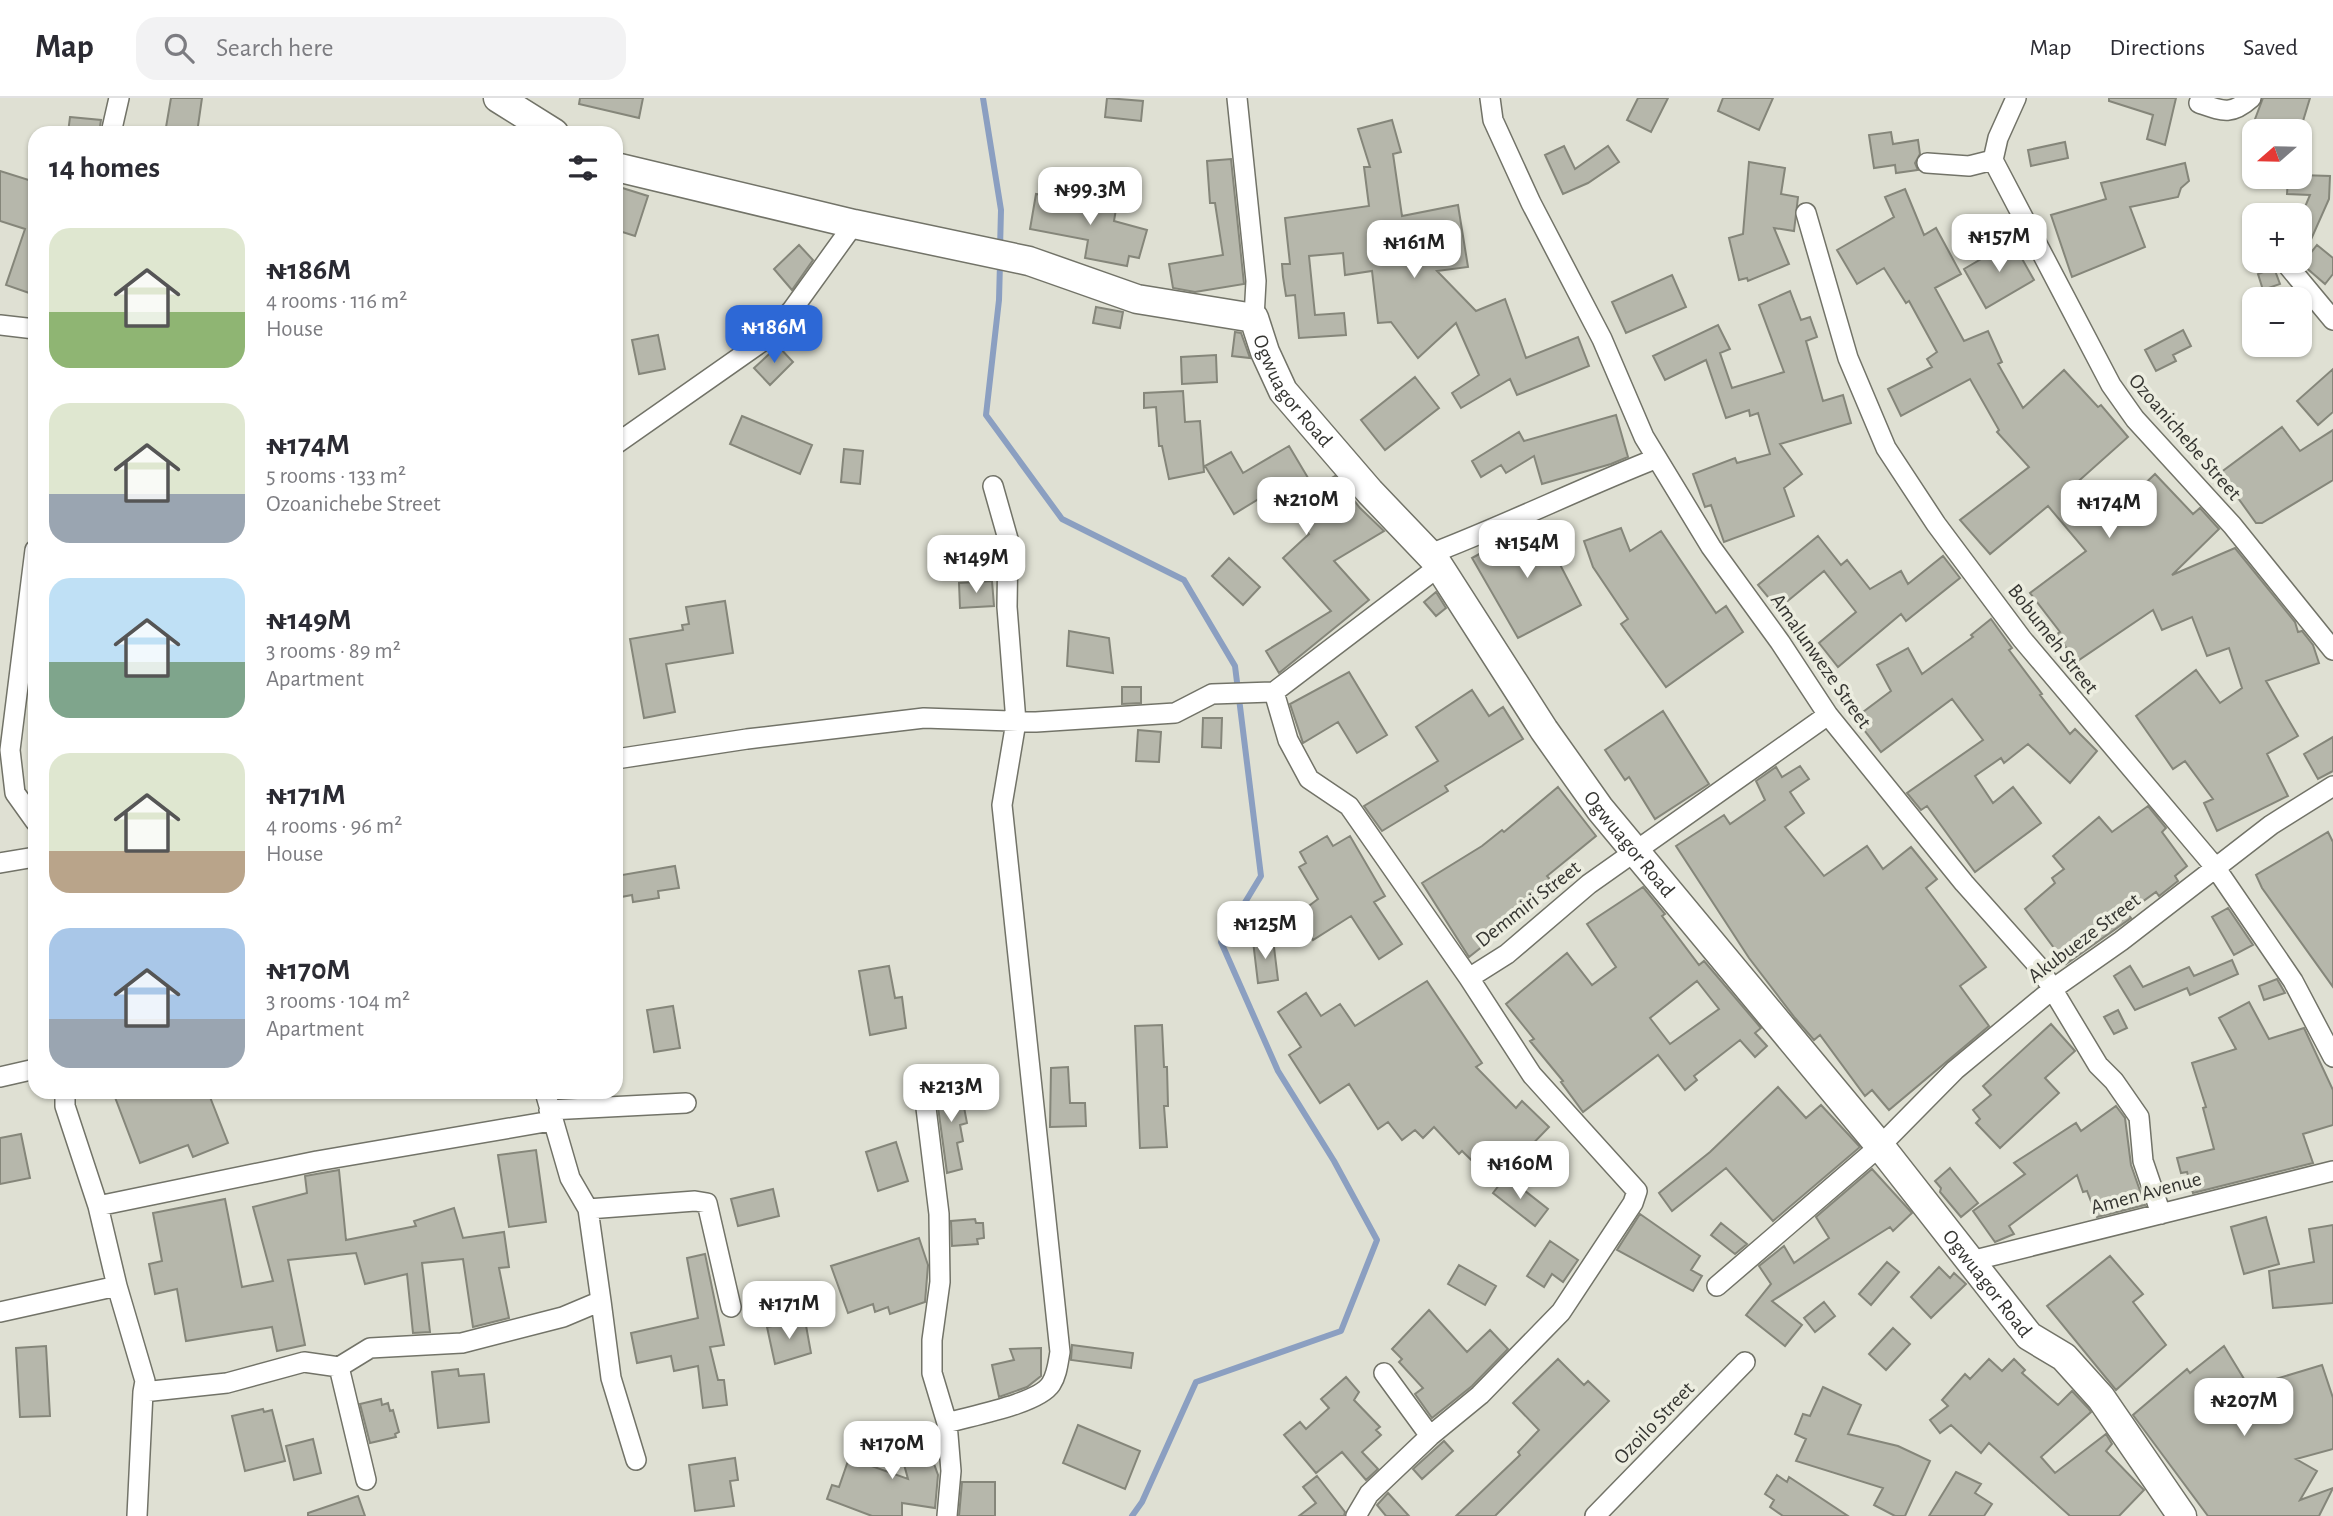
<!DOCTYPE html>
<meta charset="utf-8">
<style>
body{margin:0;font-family:"Alegreya Sans",sans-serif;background:#f2f2f3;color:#2b2b33;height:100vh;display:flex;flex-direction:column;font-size:26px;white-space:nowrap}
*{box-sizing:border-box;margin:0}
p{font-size:23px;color:#7c7c81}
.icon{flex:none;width:38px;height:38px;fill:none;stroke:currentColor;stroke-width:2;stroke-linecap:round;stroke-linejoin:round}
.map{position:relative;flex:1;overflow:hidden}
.panel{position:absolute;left:28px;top:28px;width:595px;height:973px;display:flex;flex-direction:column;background:#fff;border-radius:21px;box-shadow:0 2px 5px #0004}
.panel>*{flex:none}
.needle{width:46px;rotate:250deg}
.tools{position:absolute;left:2242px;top:21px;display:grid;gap:14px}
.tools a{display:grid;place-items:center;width:70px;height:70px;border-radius:14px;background:#fff;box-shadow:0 2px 5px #0004;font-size:35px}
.price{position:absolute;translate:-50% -60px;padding:0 16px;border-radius:14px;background:#fff;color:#222;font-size:23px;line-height:46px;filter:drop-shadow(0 2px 4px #0008)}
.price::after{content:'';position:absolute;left:50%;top:42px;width:21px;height:16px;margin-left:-10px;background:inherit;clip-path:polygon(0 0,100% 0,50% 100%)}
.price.current{background:#2d68d6;color:#fff}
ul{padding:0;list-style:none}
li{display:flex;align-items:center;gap:21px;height:175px;padding:0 21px}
li span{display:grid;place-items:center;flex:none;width:196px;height:140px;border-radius:21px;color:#555}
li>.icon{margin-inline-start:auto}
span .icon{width:84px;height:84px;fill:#fffc;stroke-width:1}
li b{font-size:30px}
h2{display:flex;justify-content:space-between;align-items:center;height:84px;padding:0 21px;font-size:30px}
header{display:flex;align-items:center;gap:42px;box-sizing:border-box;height:98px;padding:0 35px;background:#fff;border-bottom:2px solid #e1e1e2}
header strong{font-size:33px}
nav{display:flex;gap:38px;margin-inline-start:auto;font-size:24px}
.search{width:490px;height:63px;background:#f2f2f3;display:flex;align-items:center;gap:18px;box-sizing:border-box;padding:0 24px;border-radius:21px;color:#7c7c81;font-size:26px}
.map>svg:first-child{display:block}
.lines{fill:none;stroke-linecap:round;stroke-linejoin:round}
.stream{stroke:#8b9fc1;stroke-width:6}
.building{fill:#b6b7ab;stroke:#85867a;stroke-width:2;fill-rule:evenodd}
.street-casing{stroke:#727368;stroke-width:22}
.secondary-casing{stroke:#727368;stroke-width:31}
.street{stroke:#fff;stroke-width:19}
.secondary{stroke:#fff;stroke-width:28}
.labels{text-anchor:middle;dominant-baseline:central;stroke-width:7;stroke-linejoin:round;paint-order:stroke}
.street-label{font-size:21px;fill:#353531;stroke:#ecede0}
</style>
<header>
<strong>Map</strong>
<div class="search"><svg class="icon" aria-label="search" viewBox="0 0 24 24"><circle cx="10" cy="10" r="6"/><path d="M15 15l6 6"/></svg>Search here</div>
<nav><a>Map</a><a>Directions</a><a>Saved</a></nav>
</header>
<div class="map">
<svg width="2333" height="1418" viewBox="0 0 2333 1418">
<rect width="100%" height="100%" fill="#dfe0d3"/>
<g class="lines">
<path class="stream" d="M983 0 1001 112 1000 151
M1000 165 999 202 986 317 1062 421 1184 482 1235 568 1261 778 1221 844 1278 973 1334 1063 1377 1142 1341 1233 1196 1284 1142 1404 1132 1418"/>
</g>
<path class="building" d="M171 0H202L197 35H165Z
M580 0H643L639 20 579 6Z
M1107 0 1143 3 1141 23 1105 19Z
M1638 0H1668L1651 34 1627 22Z
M1723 0H1773L1759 32 1718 13Z
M2109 0H2176L2165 47 2147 41 2153 17 2109 3Z
M2263 0H2310L2300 33H2265L2252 29Z
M70 19 101 22 99 35H68Z
M1392 22 1401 54 1393 56 1402 118 1458 107 1468 169 1437 173 1476 213 1505 201 1526 260 1578 239 1589 268 1517 297 1510 281 1461 310 1452 295 1479 277 1456 225 1418 260 1391 224 1378 225 1372 173 1345 177 1343 155 1309 158 1315 217 1344 215 1346 237 1299 240 1295 197 1286 198 1283 179 1282 166H1290L1285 120 1369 108 1364 69H1370L1358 31Z
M1891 34 1893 46 1918 42 1920 56 1915 65 1918 72 1896 75 1895 67 1874 70 1869 37Z
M2065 44 2068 60 2031 68 2028 52Z
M1564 48 1575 71 1608 48 1619 64 1588 85 1563 96 1545 57Z
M1231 61 1244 186 1195 194 1173 190 1169 166 1223 157 1215 105H1210L1207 63Z
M1749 64 1785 70 1781 96 1798 99 1794 133 1774 130 1789 166 1748 183 1747 180 1739 182 1729 140 1743 136Z
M2185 65 2189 83 2181 90 2178 99 2130 109 2145 149 2072 179 2051 117 2106 101 2101 85Z
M0 73 35 84V197L6 187 25 131 0 123Z
M2300 77 2330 78 2329 101 2301 164 2300 121 2310 97 2287 96 2288 79Z
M616 88 648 98 635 138 616 132Z
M1905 91 1924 137 1936 130 1961 176 1935 190 1964 243 1988 233 2002 264 1998 266 2023 310 2064 272 2098 309 2101 307 2128 339 2073 388 2105 424 2155 376 2193 416 2200 410 2219 431 2172 477 2235 450 2295 524 2298 534 2302 533 2313 547 2319 565 2266 583 2298 638 2267 656 2288 698 2217 733 2204 705 2213 701 2185 663 2173 671 2136 618 2196 572 2220 605 2242 590 2229 550 2207 558 2192 519 2162 532 2153 512 2076 564 2057 536 2060 534 2030 495 2086 453 2048 408 1990 456 1960 422 2029 369 1997 334 1999 332 1970 281 1901 318 1888 291 1932 269 1927 261 1937 254 1909 203 1906 205 1884 170 1857 186 1837 152 1894 119 1885 99Z
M1097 95 1118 99 1114 123 1147 132 1139 160 1129 158 1127 168 1085 160 1088 142 1030 131 1036 96 1095 106Z
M2012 143 2034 182 1986 210 1964 171Z
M799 147 813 162 792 192 774 171Z
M2317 147 2333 160V176L2325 186 2302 166Z
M2274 170 2280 186 2263 192 2258 176Z
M1672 177 1686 209 1626 235 1612 204Z
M1790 193 1801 222 1810 219 1817 239 1806 243 1823 303 1843 297 1851 325 1780 346 1802 376 1784 390 1794 418 1724 444 1711 407 1705 409 1693 376 1735 360 1737 365 1770 356 1758 315 1750 318 1749 312 1726 320 1706 262 1665 282 1653 258 1718 227 1730 251 1720 255 1732 290 1784 274 1759 207Z
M1096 209 1123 214 1120 230 1093 225Z
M2183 232 2191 248 2173 257 2176 263 2156 273 2145 252Z
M1235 234 1241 235 1250 260 1232 258Z
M658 237 665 271 639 276 632 242Z
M778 248 793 264 770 287 754 270Z
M1216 257 1217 284 1182 286 1181 259Z
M2333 271V314L2318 327 2297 303Z
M1415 279 1439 310 1385 352 1361 322Z
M1183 293 1185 324 1200 323 1204 374 1169 381 1162 348H1159L1156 309 1144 310V295Z
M1616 317 1628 359 1611 366 1542 386 1534 358 1506 375 1501 367 1481 379 1472 363 1519 334 1524 343Z
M742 318 812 347 800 376 730 346Z
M2282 329 2300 353 2333 332V382L2262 425H2256L2220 375Z
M1289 348 1314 390 1335 378 1360 410 1384 433 1334 463 1369 502 1279 575 1266 553 1331 513 1283 460 1309 436 1280 388 1234 416 1205 368 1231 354 1243 375Z
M844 351 863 353 860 386 841 384Z
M1538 424 1581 507 1518 540 1472 460Z
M1621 430 1630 453 1661 433 1716 515 1726 508 1743 534 1666 589 1621 526 1628 521 1593 469 1584 443Z
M1818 438 1841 467 1847 462 1870 491 1901 473 1908 486 1943 458 1960 480 1906 523 1901 516 1838 569 1819 545 1856 514 1824 473 1778 511 1758 487Z
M1229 460 1260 489 1243 507 1212 478Z
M992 483 994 508 960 510 959 485Z
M1436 494 1446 510 1436 518 1424 504Z
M725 503 733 555 666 566 675 614 644 620 630 541 683 532 682 527 689 526 686 509Z
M1991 521 2012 550 2009 552 2042 596 2040 597 2070 636 2075 631 2097 653 2070 685 2028 646 2004 665 2001 660 1975 678 1993 705 2013 689 2041 725 1975 774 1927 708 1921 712 1907 695 1983 642 1952 601 1881 654 1855 620 1891 593 1877 567 1908 550 1922 576 1973 539 1971 537Z
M1069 533 1109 540 1113 575 1067 568Z
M1349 574 1387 637 1357 655 1338 624 1303 645 1290 606Z
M1122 589H1141V605L1122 606Z
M1472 592 1489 618 1503 609 1523 641 1445 688 1448 693 1382 733 1364 708 1438 663 1416 629Z
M1663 613 1709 686 1655 721 1629 679 1625 682 1605 652Z
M1203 620H1222L1221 650 1202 649Z
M1138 632 1161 634 1159 664 1136 663Z
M2333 639V673L2318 681 2304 656Z
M1800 668 1809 681 1790 694 1804 715 1785 729 1824 778 1867 748 1883 771 1911 749 1937 781 1926 790 1986 869 1960 888 1989 928 1889 1012 1872 992 1865 998 1820 937 1814 942 1795 920 1749 860 1676 748 1724 717 1730 726 1765 702 1756 683 1776 669 1782 679Z
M1558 689 1596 738 1547 778 1555 787 1533 804 1535 807 1469 859 1422 785 1482 748 1502 732 1504 734Z
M2148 708 2166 730 2162 734 2187 768 2175 778 2178 783 2159 798 2156 794 2127 815 2131 820 2066 866 2025 811 2055 785 2052 780 2064 771 2053 758 2099 719 2112 734Z
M2328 734 2333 744V889L2262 790 2256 777Z
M1327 738 1333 748 1350 738 1385 798 1374 804 1402 846 1379 861 1351 818 1313 842 1298 816 1318 801 1299 769 1306 765 1300 754Z
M675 768 679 790 658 793 659 800 633 804 632 797 616 800V778Z
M1643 789 1665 816 1662 818 1699 867 1704 863 1761 930 1755 935 1767 948 1755 959 1740 942 1694 978 1697 982 1685 992 1658 957 1583 1014 1561 984 1563 983 1530 943 1534 941 1506 906 1567 855 1592 887 1616 869 1587 826ZM1697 883 1719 911 1670 946 1650 920Z
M2228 810 2253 847 2234 857 2212 819Z
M1273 841 1278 882 1258 885 1253 843Z
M2232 862 2238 876 2190 897 2187 890 2135 912 2114 878 2130 868 2143 889 2189 869 2194 878Z
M889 868 895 900 902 899 906 930 870 937 859 873Z
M2277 881 2285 895 2264 902 2259 888Z
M1427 883 1482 965 1476 969 1516 1010 1522 1003 1549 1029 1495 1085 1462 1053 1459 1056 1434 1029 1423 1040 1415 1032 1402 1042 1388 1024 1378 1031 1349 986 1320 1005 1289 957 1301 949 1278 914 1306 895 1321 918 1340 906 1355 928Z
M2249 904 2269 941 2304 930 2333 992V1027L2303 1036 2313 1065 2193 1095 2187 1074 2181 1075 2177 1060 2214 1051 2203 1010 2206 1009 2192 965 2236 951 2219 920Z
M673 908 680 950 654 954 647 912Z
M2118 912 2127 930 2114 936 2104 919Z
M2051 926 2075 953 2045 980 2059 995 2000 1050 1976 1025 1980 1021 1973 1012 1991 997 1983 988Z
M1162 927 1164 969H1167L1168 1008H1164L1167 1049 1140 1050 1135 928Z
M1068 969 1070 1005H1085L1086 1028 1050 1029 1051 970Z
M960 988 967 1025 960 1027 963 1043 957 1045 962 1071 947 1075 938 1009 933 992Z
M1778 989 1806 1020 1821 1007 1860 1049 1773 1123 1726 1070 1672 1113 1659 1095 1710 1054Z
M113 994H208L228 1045 193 1059 188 1047 140 1065Z
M2116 1008 2125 1020 2131 1067 2145 1107 2097 1119 2087 1093 2083 1094 2077 1077 2009 1128 2014 1136 1995 1144 1973 1113 2025 1076 2014 1065 2076 1025 2081 1033Z
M21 1036 30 1080 0 1086V1040Z
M896 1044 908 1083 878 1093 866 1054Z
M536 1052 546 1124 509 1129 498 1057Z
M1950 1070 1978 1105 1961 1119 1940 1094 1941 1090 1935 1083Z
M1872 1071 1912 1115 1893 1133 1890 1129 1772 1203 1802 1227 1785 1248 1746 1217 1771 1186 1759 1168 1784 1148 1794 1165 1829 1140 1816 1119Z
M339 1072 346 1142 416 1128 414 1123 454 1110 463 1140 504 1134 509 1169 499 1170 509 1220 473 1229 463 1161 422 1165 430 1234 413 1235 407 1176 365 1186 356 1155 288 1162 305 1247 277 1253 272 1229 186 1243 177 1191 155 1196 149 1166 162 1163 153 1115 225 1101 242 1189 273 1183 253 1109 307 1095 305 1078Z
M1506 1078 1548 1111 1535 1128 1493 1095Z
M773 1091 779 1118 738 1128 731 1101Z
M1640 1116 1700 1158 1691 1172 1702 1178 1693 1193 1617 1152Z
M2266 1119 2279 1166 2244 1176 2231 1129Z
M975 1121 976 1125H983L984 1140 977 1141 978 1146 952 1148 951 1123Z
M1721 1125 1747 1146 1735 1156 1711 1137Z
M2333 1127V1205L2273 1210 2269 1173 2314 1164 2309 1131Z
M919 1140 928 1167 925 1204 890 1216 888 1209 875 1214 873 1206 848 1215 831 1168Z
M1550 1143 1578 1162 1563 1184 1552 1176 1544 1189 1527 1178Z
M705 1156 724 1247 710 1249 718 1282H724L727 1307 703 1310 698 1268 674 1273 671 1258 637 1265 631 1235 698 1220 687 1160Z
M2110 1158 2143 1196 2133 1204 2166 1247 2116 1292 2047 1208Z
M1887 1164 1899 1174 1871 1207 1859 1196Z
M1459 1167 1496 1188 1485 1207 1448 1186Z
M1939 1169 1950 1180 1954 1175 1966 1186 1931 1220 1911 1199Z
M1824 1204 1835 1218 1815 1234 1804 1220Z
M1429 1212 1467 1254 1490 1232 1508 1251 1472 1288 1432 1320 1415 1296 1423 1290 1399 1264 1402 1261 1392 1251Z
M805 1222 811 1255 775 1266 767 1229Z
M1893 1230 1910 1246 1886 1272 1869 1256Z
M1072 1247 1133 1255 1131 1270 1071 1262Z
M46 1248 50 1318 20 1319 16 1250Z
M2224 1248 2249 1289 2322 1267 2333 1300V1351L2296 1361 2317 1373 2300 1402 2333 1390 2319 1418H2208L2133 1317 2187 1271 2190 1275Z
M1041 1250V1278L1027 1289 999 1299 992 1267 1014 1262 1010 1251Z
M1558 1261 1584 1287 1588 1283 1609 1303 1495 1418H1456L1520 1357 1518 1354 1539 1332 1513 1305Z
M1989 1261 2002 1273 2014 1261 2025 1272 2022 1275 2058 1307 2072 1293 2088 1310 2091 1314 2041 1359 2055 1375 2106 1336 2112 1346 2106 1353 2144 1392 2119 1418H2070L1989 1345 1981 1355 1951 1327 1940 1335 1930 1322 1948 1308 1942 1302 1965 1276 1970 1281Z
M458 1271 459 1278 484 1276 489 1324 438 1330 432 1274Z
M1346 1279 1359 1294 1354 1302 1380 1329 1376 1332 1381 1337 1362 1354 1378 1371 1366 1382 1342 1354 1316 1375 1284 1337 1300 1324 1306 1331 1329 1310 1321 1301Z
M1823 1289 1861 1307 1848 1336 1898 1348 1930 1363 1905 1418H1895L1874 1407 1883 1390 1796 1363 1806 1341 1795 1336 1803 1316 1810 1318Z
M381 1301 382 1307 388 1305 390 1313 393 1312 399 1334 395 1336 396 1339 370 1345 360 1306Z
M263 1311 264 1314 272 1312 285 1363 245 1373 232 1318Z
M1078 1327 1140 1353 1125 1391 1063 1365Z
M935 1331 937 1350 929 1352 938 1377 935 1410 902 1405V1418H872L827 1401 832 1387 839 1389 849 1360 908 1381 897 1341Z
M313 1341 321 1375 294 1382 286 1348Z
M1444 1343 1453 1353 1422 1381 1413 1371Z
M735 1360 738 1382 730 1383 734 1408 695 1413 689 1367Z
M1956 1374 1981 1386 1975 1395 1992 1406 1984 1418H1929Z
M1777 1377 1787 1384 1789 1379 1848 1418H1783L1770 1409 1774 1402 1765 1396Z
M1317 1378 1345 1414 1344 1418H1299L1316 1405 1303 1389Z
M962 1384H995V1418H959Z
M1388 1395 1409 1418H1386L1377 1407Z
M358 1398 365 1418H308V1415Z"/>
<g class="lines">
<g class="street-casing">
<path id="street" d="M1237 0 1256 183 1254 220
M1490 0 1493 22 1531 105 1602 241 1644 339 1711 449 1780 544 1828 617 1964 785 2039 869 2098 967 2114 983 2139 1019 2143 1063 2161 1116
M2199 5C2222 13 2231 18 2251 0
M111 35 119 0
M1993 62 2111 287 2135 321 2232 427 2333 552
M1927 65 1969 68 1993 62 1998 40 2016 0
M1806 115 1848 260 1886 350 1936 426 2022 541 2215 769 2293 883 2333 959
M2284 163 2333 222
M0 227 35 231
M616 346 760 245 792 212 854 126
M35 452 10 652 15 695 35 723
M1430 456C1506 427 1579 391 1655 361
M1274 594 1288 642 1309 681 1349 708 1469 880
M616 661 747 641 924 620 1036 624 1175 615 1212 596 1274 594 1437 470
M0 765 35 759
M0 979 35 971
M65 994V1008L98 1108 117 1188 145 1283 143 1294 227 1285 304 1264 339 1269 370 1250 462 1245 563 1219 601 1203 588 1111 570 1080 545 994
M926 1010 939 1116 940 1184 932 1242V1275L947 1325 951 1373 947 1418
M549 1012 686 1005
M98 1108 317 1063 551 1023
M588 1111 695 1103 707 1105 731 1209
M1971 1163 2333 1073
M1717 1188 1880 1048 1955 972 2054 890 2121 843 2271 727 2333 688
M601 1203 611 1280 636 1362
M0 1214 117 1188
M339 1269 366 1382
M1384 1275 1430 1338
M947 1325C970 1318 1038 1306 1051 1286 1057 1277 1058 1265 1060 1254L1002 707 1016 624 1007 509 1008 441 993 388
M137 1418 143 1294
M1356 1418 1369 1396 1430 1338 1480 1297 1561 1214 1633 1105 1637 1093 1532 977 1469 880 1507 856 1589 786 1828 617
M1595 1418 1745 1264"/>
</g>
<g class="secondary-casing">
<g id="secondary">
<path d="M498 0 554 35"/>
<path id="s1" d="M616 69 854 126 1029 163 1137 201 1254 220 1265 254 1283 293 1370 394 1435 462 1544 632 1600 711 1880 1048 2029 1238 2064 1259 2101 1300 2182 1418"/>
</g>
</g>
<use href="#street" class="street"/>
<use href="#secondary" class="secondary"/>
</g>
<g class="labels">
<g class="street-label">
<text stroke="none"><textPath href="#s1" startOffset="740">Ogwuagor Road</textPath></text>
<text transform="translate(2185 339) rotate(49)">Ozoanichebe Street</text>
<text transform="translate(2053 541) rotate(52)">Bobumeh Street</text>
<text transform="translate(1821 563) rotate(55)">Amalunweze Street</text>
<text stroke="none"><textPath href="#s1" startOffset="1307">Ogwuagor Road</textPath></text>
<text transform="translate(1528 806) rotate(-38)">Demmiri Street</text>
<text transform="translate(2084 840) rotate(-37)">Akubueze Street</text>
<text transform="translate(2146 1095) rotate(-15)">Amen Avenue</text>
<text stroke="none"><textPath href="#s1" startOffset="1874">Ogwuagor Road</textPath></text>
<text transform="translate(1654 1325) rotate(-46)">Ozoilo Street</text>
</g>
</g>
</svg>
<div class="tools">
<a><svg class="needle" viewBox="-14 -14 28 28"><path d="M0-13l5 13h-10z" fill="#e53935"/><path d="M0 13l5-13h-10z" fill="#7c7c81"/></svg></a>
<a>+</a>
<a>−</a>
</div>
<b class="price" style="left:1090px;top:129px">₦99.3M</b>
<b class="price" style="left:1999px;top:176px">₦157M</b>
<b class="price" style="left:1414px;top:182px">₦161M</b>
<b class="price current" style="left:774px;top:267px">₦186M</b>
<b class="price" style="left:1306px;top:439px">₦210M</b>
<b class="price" style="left:2109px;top:442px">₦174M</b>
<b class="price" style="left:1527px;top:482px">₦154M</b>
<b class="price" style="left:976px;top:497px">₦149M</b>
<b class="price" style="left:1265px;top:863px">₦125M</b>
<b class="price" style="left:951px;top:1026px">₦213M</b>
<b class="price" style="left:1520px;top:1103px">₦160M</b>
<b class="price" style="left:789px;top:1243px">₦171M</b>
<b class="price" style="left:2244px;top:1340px">₦207M</b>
<b class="price" style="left:892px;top:1383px">₦170M</b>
<section class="panel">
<h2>14 homes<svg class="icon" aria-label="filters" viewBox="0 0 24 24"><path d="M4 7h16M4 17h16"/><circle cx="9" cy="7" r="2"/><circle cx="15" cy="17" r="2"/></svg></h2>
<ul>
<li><span style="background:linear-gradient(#dfe7d0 60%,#8fb573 0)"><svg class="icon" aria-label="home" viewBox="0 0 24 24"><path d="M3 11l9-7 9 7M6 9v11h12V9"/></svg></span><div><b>₦186M</b><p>4 rooms · 116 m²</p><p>House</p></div></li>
<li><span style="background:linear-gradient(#dfe7d0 65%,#9aa5b1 0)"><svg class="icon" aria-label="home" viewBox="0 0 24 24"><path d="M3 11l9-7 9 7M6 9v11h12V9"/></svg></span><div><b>₦174M</b><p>5 rooms · 133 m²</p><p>Ozoanichebe Street</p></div></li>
<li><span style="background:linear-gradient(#bfe0f5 60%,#7fa58c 0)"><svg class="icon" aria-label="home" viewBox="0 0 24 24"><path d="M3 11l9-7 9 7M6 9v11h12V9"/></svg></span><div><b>₦149M</b><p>3 rooms · 89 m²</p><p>Apartment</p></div></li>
<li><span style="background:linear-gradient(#dfe7d0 70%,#b9a48a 0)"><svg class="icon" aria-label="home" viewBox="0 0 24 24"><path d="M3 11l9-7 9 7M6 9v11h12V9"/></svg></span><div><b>₦171M</b><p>4 rooms · 96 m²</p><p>House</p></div></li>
<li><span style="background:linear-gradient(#a9c7e8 65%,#9aa5b1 0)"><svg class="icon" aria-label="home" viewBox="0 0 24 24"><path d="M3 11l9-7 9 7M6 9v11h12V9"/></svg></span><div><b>₦170M</b><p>3 rooms · 104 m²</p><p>Apartment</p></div></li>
</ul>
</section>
</div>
